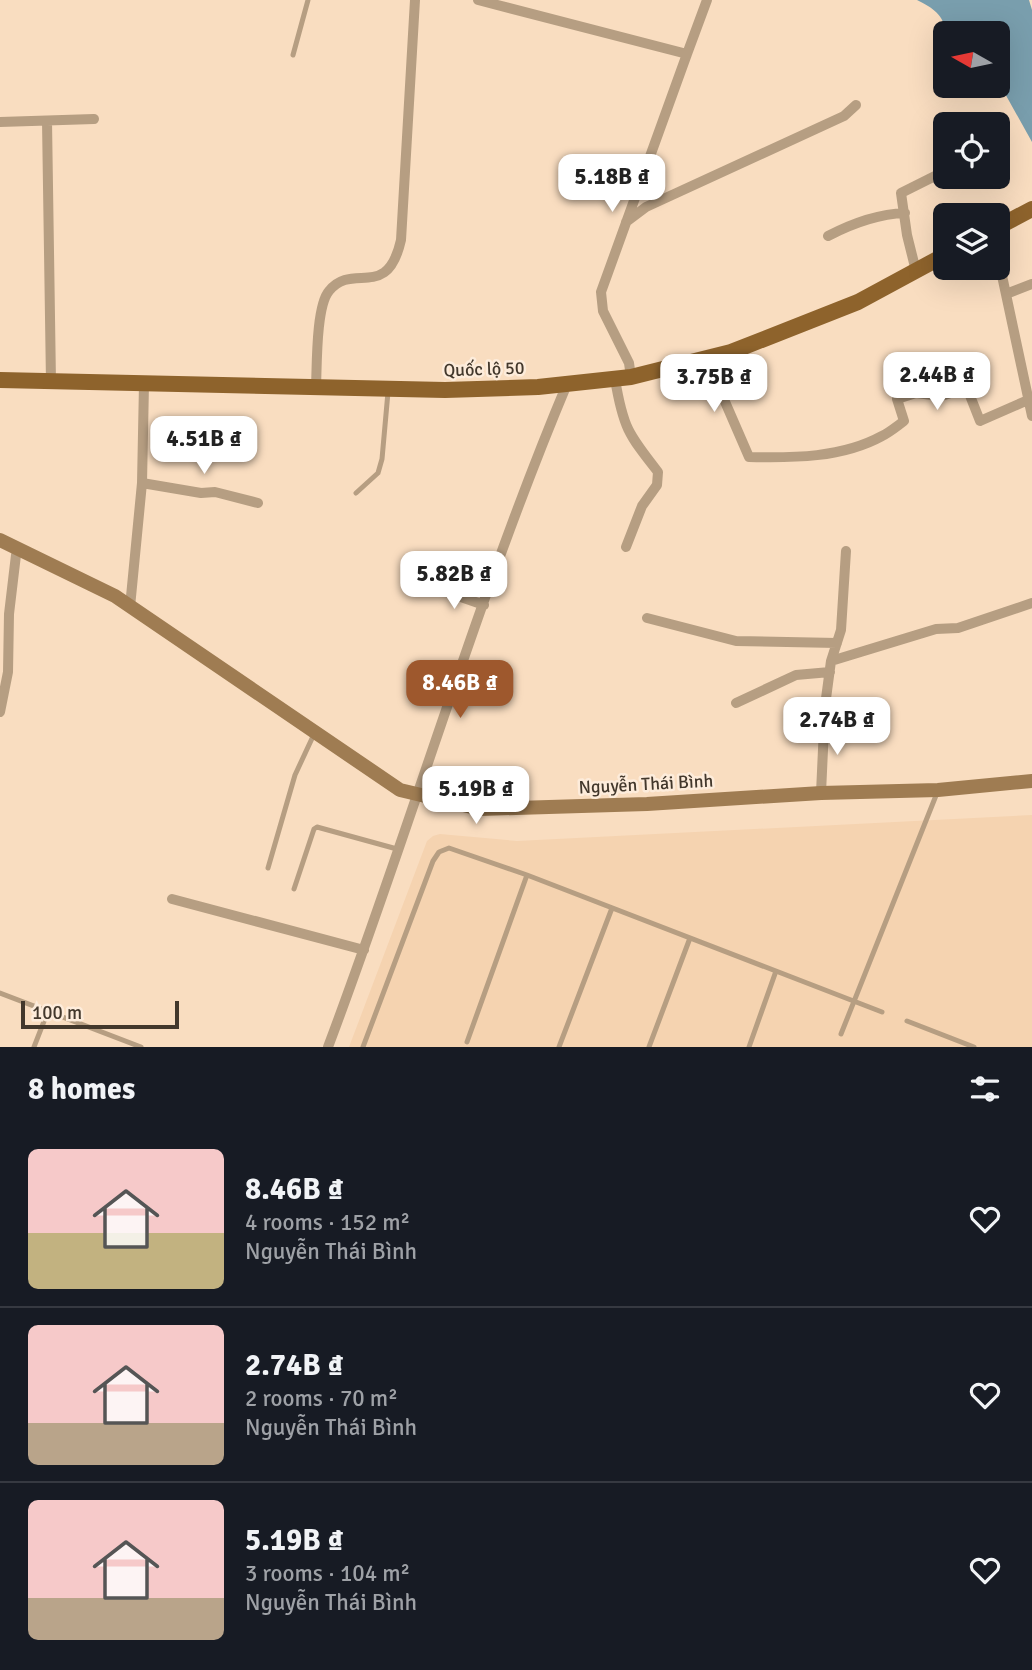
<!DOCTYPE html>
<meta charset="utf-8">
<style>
body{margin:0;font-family:Signika,sans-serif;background:#20242c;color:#f1f3f6;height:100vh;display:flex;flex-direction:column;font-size:26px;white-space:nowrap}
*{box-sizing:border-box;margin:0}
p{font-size:23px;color:#9ea1a6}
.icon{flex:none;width:38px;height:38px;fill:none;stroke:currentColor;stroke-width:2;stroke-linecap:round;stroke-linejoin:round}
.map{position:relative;height:1047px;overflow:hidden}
.side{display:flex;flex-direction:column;background:#171b24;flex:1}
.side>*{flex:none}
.needle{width:46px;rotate:279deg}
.fabs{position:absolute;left:933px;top:21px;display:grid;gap:14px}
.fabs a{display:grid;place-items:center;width:77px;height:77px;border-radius:10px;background:#171b24;box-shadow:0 7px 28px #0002;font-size:35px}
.scale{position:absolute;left:21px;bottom:18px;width:158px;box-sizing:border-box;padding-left:7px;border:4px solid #43382c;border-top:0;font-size:19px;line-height:24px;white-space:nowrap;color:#43382c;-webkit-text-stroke:5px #fdecdb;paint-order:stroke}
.price{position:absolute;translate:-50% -60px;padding:0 16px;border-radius:14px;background:#fff;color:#222;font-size:23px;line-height:46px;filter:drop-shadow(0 2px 4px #0008)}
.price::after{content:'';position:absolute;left:50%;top:42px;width:21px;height:16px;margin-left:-10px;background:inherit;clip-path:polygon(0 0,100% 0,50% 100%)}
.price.active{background:#9e582d;color:#fff}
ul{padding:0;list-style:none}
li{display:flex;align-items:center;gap:21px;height:175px;padding:0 28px}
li+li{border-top:2px solid #363941}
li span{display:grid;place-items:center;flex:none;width:196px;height:140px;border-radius:10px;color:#555}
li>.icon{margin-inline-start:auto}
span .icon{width:84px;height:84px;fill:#fffc;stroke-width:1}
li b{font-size:30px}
h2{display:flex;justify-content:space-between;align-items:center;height:84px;padding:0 28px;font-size:30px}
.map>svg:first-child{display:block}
.built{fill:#f5d3b0}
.water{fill:#799ead}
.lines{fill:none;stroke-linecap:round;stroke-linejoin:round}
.lane{stroke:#b69e82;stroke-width:5}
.street{stroke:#b69e82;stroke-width:10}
.secondary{stroke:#9f7c52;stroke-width:14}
.primary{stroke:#8e632c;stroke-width:16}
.labels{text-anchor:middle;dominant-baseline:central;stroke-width:5;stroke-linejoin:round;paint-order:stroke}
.street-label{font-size:18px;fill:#43382c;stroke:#fdecdb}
</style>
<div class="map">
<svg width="1032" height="1047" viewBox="0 0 1032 1047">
<rect width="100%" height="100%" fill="#f9ddc0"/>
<path class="built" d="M1032 815V1047H349L427 841 433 836 440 834 517 841Z"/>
<path class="water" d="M917 0H1029L1032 10V142L998 81V33H946C944 15 933 8 917 0Z"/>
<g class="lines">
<path class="lane" d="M293 55 308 0
M356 493 378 473 382 459 388 392
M268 868 295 775 315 732
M294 889 314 829 317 827 397 849
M0 993 141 1047
M907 1021 974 1047
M841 1034 937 793
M467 1042 527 875
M34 1047 48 1011
M363 1047 433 861 439 852 449 848 527 875 882 1012
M559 1047 612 908
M649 1047 690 938
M749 1047 776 971"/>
<path class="street" d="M478 0 687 54 707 0
M47 121 51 382
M0 122 94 119
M626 222 646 207 844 116 856 105
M828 236C853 223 877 214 905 213
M998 257 1032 416
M916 271 907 235 901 193 945 171
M1006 294 1032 284
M706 358 749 457C793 458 842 458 882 436 890 432 897 426 904 421L897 399 916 393 941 396 967 388 980 421 1028 400
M631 377 629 363 603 311 601 292 687 54
M615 379C623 427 628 434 658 472L657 485 642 506 626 547
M316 387C317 366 316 306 329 291 353 261 387 302 401 240L415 0
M142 483 201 493 215 492 258 503
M435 588 484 605
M130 607 142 483 144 384
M647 618 736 641 837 643
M831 661 936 629 958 628 1032 603
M736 703 796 675 830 672
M0 712 8 672 9 614 16 555 20 550
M821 793 825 706 831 661 841 630 846 551
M172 899 364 950
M328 1047C411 827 476 601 567 384"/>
<path class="secondary" d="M0 540 115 596 400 790 480 809 647 804 821 793 938 790 1032 781"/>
<path class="primary" d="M998 227 1032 209
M0 380 445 390 538 387 631 377 731 352 858 302 945 255"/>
</g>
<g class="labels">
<g class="street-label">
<text transform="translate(484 369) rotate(-2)">Quốc lộ 50</text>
<text transform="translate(646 784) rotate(-3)">Nguyễn Thái Bình</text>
</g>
</g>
</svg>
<div class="fabs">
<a><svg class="needle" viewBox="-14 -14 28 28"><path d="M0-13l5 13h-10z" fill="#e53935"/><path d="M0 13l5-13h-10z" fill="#9ea1a6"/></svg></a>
<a><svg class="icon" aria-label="locate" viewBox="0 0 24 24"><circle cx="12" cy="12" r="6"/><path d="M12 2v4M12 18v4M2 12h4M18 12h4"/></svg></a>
<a><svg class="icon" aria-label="layers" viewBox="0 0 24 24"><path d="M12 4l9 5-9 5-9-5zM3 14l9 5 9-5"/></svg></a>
</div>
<div class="scale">100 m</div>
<b class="price" style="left:612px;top:214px">5.18B ₫</b>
<b class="price" style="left:937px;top:412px">2.44B ₫</b>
<b class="price" style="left:714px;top:414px">3.75B ₫</b>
<b class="price" style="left:204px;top:476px">4.51B ₫</b>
<b class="price" style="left:454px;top:611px">5.82B ₫</b>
<b class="price active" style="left:460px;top:720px">8.46B ₫</b>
<b class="price" style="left:837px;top:757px">2.74B ₫</b>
<b class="price" style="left:476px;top:826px">5.19B ₫</b>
</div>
<section class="side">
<h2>8 homes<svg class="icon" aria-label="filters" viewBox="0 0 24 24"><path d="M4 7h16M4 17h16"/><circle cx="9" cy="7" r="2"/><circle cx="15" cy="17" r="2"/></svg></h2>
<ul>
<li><span style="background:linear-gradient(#f6c9c9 60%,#c2b280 0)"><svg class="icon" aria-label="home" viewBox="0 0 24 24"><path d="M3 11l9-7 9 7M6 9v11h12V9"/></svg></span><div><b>8.46B ₫</b><p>4 rooms · 152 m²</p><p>Nguyễn Thái Bình</p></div><svg class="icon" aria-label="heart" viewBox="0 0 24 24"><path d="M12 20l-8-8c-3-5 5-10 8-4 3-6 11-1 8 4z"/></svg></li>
<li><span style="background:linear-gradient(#f6c9c9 70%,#b9a48a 0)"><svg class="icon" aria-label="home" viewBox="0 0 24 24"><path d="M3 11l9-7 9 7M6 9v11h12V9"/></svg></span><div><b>2.74B ₫</b><p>2 rooms · 70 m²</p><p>Nguyễn Thái Bình</p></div><svg class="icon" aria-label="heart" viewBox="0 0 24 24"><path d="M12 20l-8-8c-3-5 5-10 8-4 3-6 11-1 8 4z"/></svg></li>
<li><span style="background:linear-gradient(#f6c9c9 70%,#b9a48a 0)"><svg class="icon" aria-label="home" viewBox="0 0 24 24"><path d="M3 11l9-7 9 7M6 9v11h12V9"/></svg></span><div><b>5.19B ₫</b><p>3 rooms · 104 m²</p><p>Nguyễn Thái Bình</p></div><svg class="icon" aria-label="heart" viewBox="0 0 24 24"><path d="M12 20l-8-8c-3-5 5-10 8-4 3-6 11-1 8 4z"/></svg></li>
</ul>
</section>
